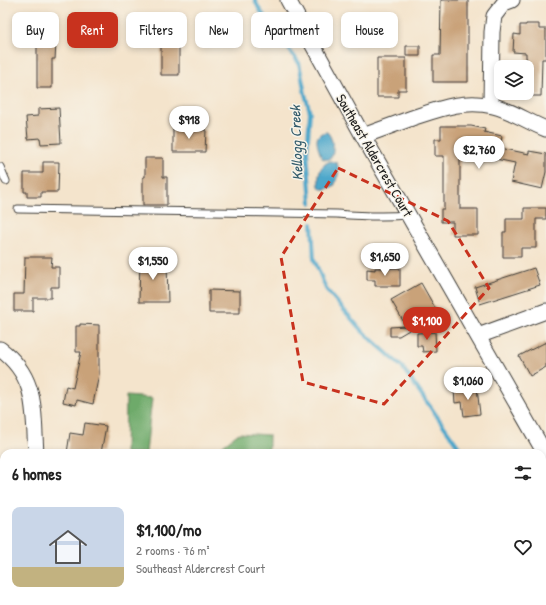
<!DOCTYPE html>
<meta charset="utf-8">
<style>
body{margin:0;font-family:"Patrick Hand",sans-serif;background:#f6f6f6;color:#222;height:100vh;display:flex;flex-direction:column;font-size:15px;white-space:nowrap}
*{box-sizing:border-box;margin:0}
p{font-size:13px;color:#767676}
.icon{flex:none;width:22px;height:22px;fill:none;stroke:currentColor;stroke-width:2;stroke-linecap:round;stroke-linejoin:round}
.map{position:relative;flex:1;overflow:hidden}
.panel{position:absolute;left:0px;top:449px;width:546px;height:156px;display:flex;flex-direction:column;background:#fff;border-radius:12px 12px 0 0;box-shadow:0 2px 6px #0003}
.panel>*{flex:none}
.hud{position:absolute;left:12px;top:12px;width:522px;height:36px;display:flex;gap:8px}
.controls{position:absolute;left:494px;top:60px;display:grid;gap:8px}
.controls a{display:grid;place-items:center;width:40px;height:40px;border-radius:8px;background:#fff;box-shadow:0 2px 6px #0003;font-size:20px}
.price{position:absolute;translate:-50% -34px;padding:0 9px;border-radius:14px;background:#fff;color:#222;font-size:13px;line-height:26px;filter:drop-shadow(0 1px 2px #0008)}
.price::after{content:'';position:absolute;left:50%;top:24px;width:12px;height:9px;margin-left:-6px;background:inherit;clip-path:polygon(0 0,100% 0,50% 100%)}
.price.selected{background:#c8321e;color:#fff}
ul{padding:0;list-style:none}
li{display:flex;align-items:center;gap:12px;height:100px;padding:0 12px}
li span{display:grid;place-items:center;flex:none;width:112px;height:80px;border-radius:8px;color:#555}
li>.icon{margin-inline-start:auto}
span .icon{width:48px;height:48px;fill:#fffc;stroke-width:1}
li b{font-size:17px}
h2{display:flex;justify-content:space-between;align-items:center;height:48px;padding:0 12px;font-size:17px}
.pill{padding:0 14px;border-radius:8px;background:#fff;box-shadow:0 2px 6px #0003;font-size:14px;line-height:36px}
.pill.selected{background:#c8321e;color:#fff}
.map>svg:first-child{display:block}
.forest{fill:#6eaa6a;stroke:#456343}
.water{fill:#4ea7cb;stroke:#356274}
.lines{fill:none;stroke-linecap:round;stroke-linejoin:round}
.stream{stroke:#4ea7cb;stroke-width:4}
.building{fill:#c9a279}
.service-casing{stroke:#3c3a36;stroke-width:9}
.minor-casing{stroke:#3c3a36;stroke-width:17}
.service{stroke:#fff;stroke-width:7}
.minor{stroke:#fff;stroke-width:15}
.marked{fill:none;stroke:#c8321e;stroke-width:3;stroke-dasharray:8 5;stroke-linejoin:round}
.labels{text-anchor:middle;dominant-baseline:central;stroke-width:3;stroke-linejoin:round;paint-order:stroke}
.street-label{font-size:14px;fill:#1c1c1c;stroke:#f7f3e8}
.water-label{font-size:15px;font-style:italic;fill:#325b6b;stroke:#f7f3e8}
</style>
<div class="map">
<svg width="546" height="605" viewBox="0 0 546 605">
<rect width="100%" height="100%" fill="#f7f3e8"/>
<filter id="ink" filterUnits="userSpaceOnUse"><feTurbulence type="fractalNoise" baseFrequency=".025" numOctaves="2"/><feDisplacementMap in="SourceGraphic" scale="8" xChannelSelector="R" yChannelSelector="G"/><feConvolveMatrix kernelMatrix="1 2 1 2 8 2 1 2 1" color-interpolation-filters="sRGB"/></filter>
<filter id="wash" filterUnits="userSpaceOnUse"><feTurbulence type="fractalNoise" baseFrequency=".012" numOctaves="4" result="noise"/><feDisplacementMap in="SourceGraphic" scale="16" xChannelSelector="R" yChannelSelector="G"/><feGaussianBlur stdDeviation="0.9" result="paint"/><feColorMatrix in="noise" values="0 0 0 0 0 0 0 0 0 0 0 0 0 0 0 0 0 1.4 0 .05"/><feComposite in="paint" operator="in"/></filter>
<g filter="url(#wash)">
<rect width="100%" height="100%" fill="#f4e4cc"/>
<path class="forest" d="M126 396 152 398 146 453H125Z
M239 433 269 435V453H212Z
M126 601H273L279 605H127Z"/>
<path class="water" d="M327 132C335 139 337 166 322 158 318 148 311 133 327 132Z
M330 161 337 163C340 172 338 178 334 186L326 189H321L319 186C318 174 319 166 330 161Z"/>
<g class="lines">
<path class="stream" d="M255 0 259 9 299 63 305 94 310 112 307 152 311 203
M312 224 314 259 326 289 361 330 402 367 463 453
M542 537 546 541"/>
</g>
<g id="blocks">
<path class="building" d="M441 0H468V82H433V55H440Z
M526 24H539V29H546V59H542L541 96H527V58H526V53L513 52 514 34 520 35V25H526Z
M161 32H179V75H161Z
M37 43H56L55 59H52V88H37Z
M406 46H420V56H406Z
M377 58H406V90H398V97H377Z
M59 108 61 143 41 144 40 138 28 139 26 117 38 116V109Z
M441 126H471L485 129 484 132 502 136 500 148 529 154V151L546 154V172L542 189 511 182 515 163 462 152V159H460V209H478V235H453V222H441V209H444V156H435V139H441Z
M173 128H191V130H206L205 152H173Z
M145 158H163V177H167V205H143V177H145Z
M43 162H59L58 192H41V197H27V192H24V173H43Z
M524 208H546V219H536V248H521V257H503V232H506V219H524Z
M25 257H52L51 267H59V287H51V298H33V311H14V294H24Z
M140 257H156V262H167L168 302H139Z
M375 268H400V286H375V280H367V269L375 270Z
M534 268 540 285 480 304 475 287Z
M421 283 438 313 399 336H390V327L406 326 391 300Z
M209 290 240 291V313H209Z
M80 324 99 325V374L93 404 77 400 76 405 63 402 66 386 73 388 81 352H76V326H80Z
M435 332 436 351 423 352 422 346H417V333Z
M546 342V367L530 376 519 356Z
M477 388 480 414 464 416 462 402 455 403 454 390Z
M85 423 106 426 101 453H67L70 433 83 435Z"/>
</g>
</g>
<g filter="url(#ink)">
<use href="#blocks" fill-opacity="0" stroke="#3c3a36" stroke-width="1"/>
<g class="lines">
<g class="service-casing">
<path id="service" d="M0 167 6 181
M18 209 337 214C361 216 384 217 408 215"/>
</g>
<g class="minor-casing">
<path id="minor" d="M288 0 363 136 546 455
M491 105 492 32 494 16 504 3 512 0
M363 136C379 130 396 124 412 118 439 109 464 99 493 106 511 110 528 122 546 129
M478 336 546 311
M0 349C38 377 33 411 36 453
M0 477 4 476"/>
</g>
<use href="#service" class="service"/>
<use href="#minor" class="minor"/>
</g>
</g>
<path class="marked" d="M338 168 448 221 489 288 384 404 303 382 281 257Z"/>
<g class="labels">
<g class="street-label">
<text transform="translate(375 155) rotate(60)">Southeast Aldercrest Court</text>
</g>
<g class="water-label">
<text transform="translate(296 143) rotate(-92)">Kellogg Creek</text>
</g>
</g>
</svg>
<div class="controls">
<a><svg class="icon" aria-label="layers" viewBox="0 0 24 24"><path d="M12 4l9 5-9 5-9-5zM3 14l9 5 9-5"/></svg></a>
</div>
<b class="price" style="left:189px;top:140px">$918</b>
<b class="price" style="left:479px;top:170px">$2,760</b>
<b class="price" style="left:385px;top:277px">$1,650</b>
<b class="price" style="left:153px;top:281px">$1,550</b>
<b class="price selected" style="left:427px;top:341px">$1,100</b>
<b class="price" style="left:468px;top:401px">$1,060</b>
<div class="hud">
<a class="pill">Buy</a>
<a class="pill selected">Rent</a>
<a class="pill">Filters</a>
<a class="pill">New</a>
<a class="pill">Apartment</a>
<a class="pill">House</a>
</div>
<section class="panel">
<h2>6 homes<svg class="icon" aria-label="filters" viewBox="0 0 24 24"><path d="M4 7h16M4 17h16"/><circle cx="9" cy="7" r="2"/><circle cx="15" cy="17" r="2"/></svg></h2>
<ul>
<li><span style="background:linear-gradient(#c9d6e8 75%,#c2b280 0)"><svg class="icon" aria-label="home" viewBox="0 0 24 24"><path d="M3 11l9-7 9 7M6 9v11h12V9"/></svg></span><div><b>$1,100/mo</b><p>2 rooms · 76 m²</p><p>Southeast Aldercrest Court</p></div><svg class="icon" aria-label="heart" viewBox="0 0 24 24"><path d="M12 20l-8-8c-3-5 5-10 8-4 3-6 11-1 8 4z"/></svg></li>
</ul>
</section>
</div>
